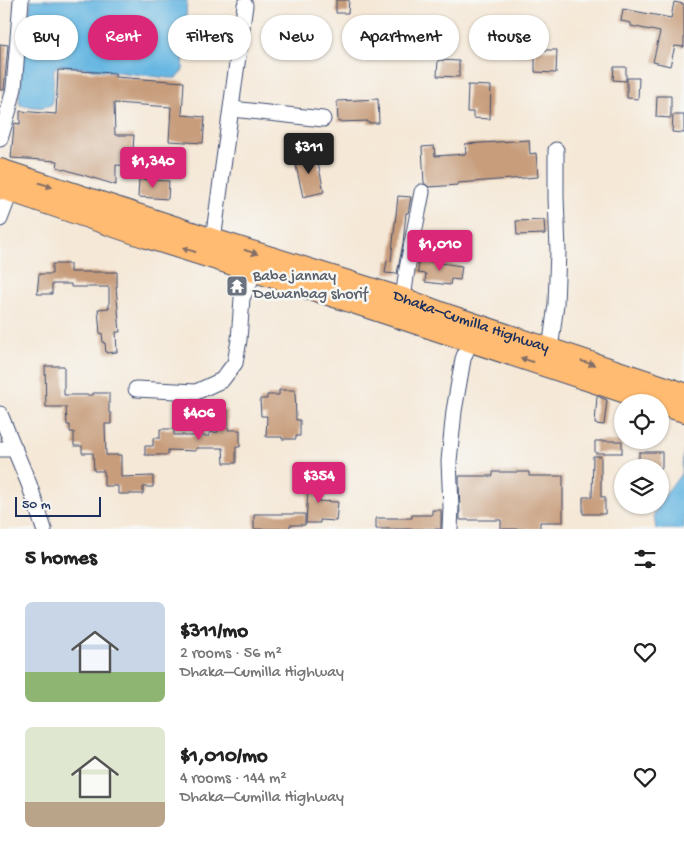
<!DOCTYPE html>
<meta charset="utf-8">
<style>
body{margin:0;font-family:"Gochi Hand",sans-serif;background:#f6f6f6;color:#222;height:100vh;display:flex;flex-direction:column;font-size:19px;white-space:nowrap}
*{box-sizing:border-box;margin:0}
p{font-size:16px;color:#767676}
.icon{flex:none;width:28px;height:28px;fill:none;stroke:currentColor;stroke-width:2;stroke-linecap:round;stroke-linejoin:round}
.map{position:relative;height:529px;overflow:hidden}
.side{display:flex;flex-direction:column;background:#fff;flex:1}
.side>*{flex:none}
.guide{position:absolute;left:15px;top:15px;width:655px;height:45px;display:flex;gap:10px}
.controls{position:absolute;left:614px;top:394px;display:grid;gap:10px}
.controls a{display:grid;place-items:center;width:55px;height:55px;border-radius:50%;background:#fff;box-shadow:0 1px 4px #0004;font-size:25px}
.scale{position:absolute;left:15px;bottom:12px;width:86px;box-sizing:border-box;padding-left:5px;border:2px solid #1b2f5e;border-top:0;font-size:14px;line-height:18px;white-space:nowrap;color:#1b2f5e;-webkit-text-stroke:4px #f6f6f2;paint-order:stroke}
.price{position:absolute;translate:-50% -42px;padding:0 11px;border-radius:5px;background:#db2777;color:#fff;font-size:16px;line-height:32px;filter:drop-shadow(0 1px 2px #0008)}
.price::after{content:'';position:absolute;left:50%;top:30px;width:15px;height:11px;margin-left:-8px;background:inherit;clip-path:polygon(0 0,100% 0,50% 100%)}
.price.on{background:#222;color:#fff}
ul{padding:0;list-style:none}
li{display:flex;align-items:center;gap:15px;height:125px;padding:0 25px}
li span{display:grid;place-items:center;flex:none;width:140px;height:100px;border-radius:8px;color:#555}
li>.icon{margin-inline-start:auto}
span .icon{width:60px;height:60px;fill:#fffc;stroke-width:1}
li b{font-size:21px}
h2{display:flex;justify-content:space-between;align-items:center;height:60px;padding:0 25px;font-size:21px}
.tag{padding:0 18px;border-radius:22px;background:#fff;box-shadow:0 1px 4px #0004;font-size:18px;line-height:45px}
.tag.on{background:#db2777;color:#fff}
.map>svg:first-child{display:block}
.water{fill:#68b7e2;stroke:#4273a0}
.building{fill:#c79d7b}
.lines{fill:none;stroke-linecap:round;stroke-linejoin:round}
.minor-casing{stroke:#3c4b70;stroke-width:17}
.highway-casing{stroke:#3c4b70;stroke-width:24}
.minor{stroke:#fff;stroke-width:15}
.highway{stroke:#ffbb71;stroke-width:22}
.oneway{fill:#826e67}
.labels{text-anchor:middle;dominant-baseline:central;stroke-width:5;stroke-linejoin:round;paint-order:stroke}
.worship-label{font-size:16px;fill:#5b616d;stroke:#f6f6f2;text-anchor:start}
.street-label{font-size:16px;fill:#1b2f5e;stroke:#f6f6f2}
</style>
<div class="map">
<svg width="684" height="529" viewBox="0 0 684 529">
<rect width="100%" height="100%" fill="#f6f6f2"/>
<filter id="ink" filterUnits="userSpaceOnUse"><feTurbulence type="fractalNoise" baseFrequency=".02" numOctaves="2"/><feDisplacementMap in="SourceGraphic" scale="10" xChannelSelector="R" yChannelSelector="G"/><feConvolveMatrix kernelMatrix="1 2 1 2 8 2 1 2 1" color-interpolation-filters="sRGB"/></filter>
<filter id="wash" filterUnits="userSpaceOnUse"><feTurbulence type="fractalNoise" baseFrequency=".0096" numOctaves="4" result="noise"/><feDisplacementMap in="SourceGraphic" scale="20" xChannelSelector="R" yChannelSelector="G"/><feGaussianBlur stdDeviation="1.12" result="paint"/><feColorMatrix in="noise" values="0 0 0 0 0 0 0 0 0 0 0 0 0 0 0 0 0 1.4 0 .05"/><feComposite in="paint" operator="in"/></filter>
<g filter="url(#wash)">
<rect width="100%" height="100%" fill="#f5e8d7"/>
<path class="water" d="M31 0H187L183 70 176 78H168L59 65 54 69 52 104C42 110 31 106 20 105L19 98 24 41Z
M684 450V529H656L654 515 663 498 681 474Z"/>
<g id="blocks">
<path class="building" d="M336 0H349L348 13H336Z
M674 2 684 4V47L675 46 670 66 653 62 660 32 631 26V23L621 21 623 9 671 18Z
M510 20 533 21 532 56 513 55V32H510Z
M473 34 492 35V48H472Z
M0 44 8 45 4 90H0Z
M535 50H557L556 73 535 72Z
M438 60 459 61V77L437 76Z
M614 67H626V81L613 80Z
M58 70 115 73V77L184 82 182 115 205 117 203 143 169 141 171 107 114 103 115 135H134L132 166 116 165V185L57 167 58 161 11 158 14 126 15 123 20 124V111L56 114Z
M627 78H639L638 99 627 98Z
M468 85 491 86 490 119 473 118V112H467Z
M657 96H671V118L656 117Z
M378 99 379 123H368V121L338 122 337 101Z
M673 115H684V133L672 132Z
M529 140 530 154 536 153 538 177 458 183V185L429 187 424 183 422 147 434 146 435 156 466 154 465 144Z
M316 153 324 192 303 197 294 157Z
M139 179 169 181 168 199 138 197Z
M398 196 411 197 408 213H406L403 243 397 274 385 273 387 260 391 261Z
M544 220 545 234 517 235 516 221Z
M419 260 462 266 460 280 451 279 450 285 425 282 426 274 418 273Z
M52 264H70V272H117V287H116L120 332H116L117 352 106 353 105 343H103L102 333 100 334 98 309 109 308V287H71V284H52V294H37L39 274H52Z
M45 366H64V395H93V393H109V413H111V424H105L106 455H121V477L153 476V487H143V494H118V486H104V471H94L93 453H82V446H74V432H70V425H67L66 407H46Z
M279 390H295L296 420H300V436H296V439H282V437H266L267 416H261L260 399H267V395H279Z
M597 396 607 400 604 425 595 424Z
M218 410H228V430H240V447H236V463H224L223 448H196V451L168 450V455H145V446H153V438H160V429H174V435H184V436H209V433L218 432Z
M595 441H622V453H595Z
M639 452H662V468H639Z
M593 456H601V497H605V514H583V497H592Z
M309 472H318L316 501 338 502 336 521 320 520V523H306Z
M493 472H529V476H563V522H540V529H501V520H460L459 476H493Z
M432 510H441V529H376V518H412V515H432Z
M254 514H305V525H290L289 529H254Z"/>
</g>
</g>
<g filter="url(#ink)">
<use href="#blocks" fill-opacity="0" stroke="#3c4b70" stroke-width="1"/>
<g class="lines">
<g class="minor-casing">
<path id="minor" d="M232 109 323 119
M0 139 9 109 14 88 21 0
M0 219 11 190
M213 240 245 5
M403 299 407 269 422 192
M550 350 556 304 558 251 556 197V150
M136 389 196 392 222 380 235 363 239 340 242 298 255 271
M0 414 29 484 44 529
M0 449H15
M450 529 451 507 449 461 454 411 463 359 470 341"/>
</g>
<g class="highway-casing">
<g id="highway">
<path id="s1" d="M0 170 213 240 403 299 449 316 684 394"/>
<path d="M0 187 147 237 344 299 656 402"/>
<path d="M660 404 684 411"/>
</g>
</g>
<use href="#minor" class="minor"/>
<use href="#highway" class="highway"/>
</g>
<defs><path id="oneway-solid" d="M-6-.8H1V-3.2L6.5 0L1 3.2V.8H-6Z" transform="scale(1.25)"/></defs>
<g class="oneway">
<use href="#oneway-solid" transform="translate(46 185) rotate(18)"/>
<use href="#oneway-solid" transform="translate(189 250) rotate(-163)"/>
<use href="#oneway-solid" transform="translate(251 252) rotate(17)"/>
<use href="#oneway-solid" transform="translate(527 360) rotate(-162)"/>
<use href="#oneway-solid" transform="translate(588 363) rotate(18)"/>
</g>
</g>
<defs>
<g id="temple-square" transform="scale(1.125)"><rect x="-9" y="-9" width="18" height="18" rx="4" fill="#6b7280" stroke="#f6f6f2"/><path d="M0-6L5-2H3V0L6.5 2.5H4V6H1.5V3h-3V6H-4V2.5H-6.5L-3 0V-2H-5Z" fill="#fff"/></g>
</defs>
<g fill-rule="evenodd">
<use href="#temple-square" x="237" y="286"/>
</g>
<g class="labels">
<g class="worship-label">
<text x="253" y="277">Babe jannay<tspan x="253" dy="18">Dewanbag shorif</tspan></text>
</g>
<g class="street-label">
<text stroke="none"><textPath href="#s1" startOffset="495">Dhaka–Cumilla Highway</textPath></text>
</g>
</g>
</svg>
<div class="controls">
<a><svg class="icon" aria-label="locate" viewBox="0 0 24 24"><circle cx="12" cy="12" r="6"/><path d="M12 2v4M12 18v4M2 12h4M18 12h4"/></svg></a>
<a><svg class="icon" aria-label="layers" viewBox="0 0 24 24"><path d="M12 4l9 5-9 5-9-5zM3 14l9 5 9-5"/></svg></a>
</div>
<div class="scale">50 m</div>
<b class="price on" style="left:309px;top:175px">$311</b>
<b class="price" style="left:153px;top:189px">$1,340</b>
<b class="price" style="left:440px;top:272px">$1,010</b>
<b class="price" style="left:199px;top:441px">$406</b>
<b class="price" style="left:319px;top:504px">$354</b>
<div class="guide">
<a class="tag">Buy</a>
<a class="tag on">Rent</a>
<a class="tag">Filters</a>
<a class="tag">New</a>
<a class="tag">Apartment</a>
<a class="tag">House</a>
</div>
</div>
<section class="side">
<h2>5 homes<svg class="icon" aria-label="filters" viewBox="0 0 24 24"><path d="M4 7h16M4 17h16"/><circle cx="9" cy="7" r="2"/><circle cx="15" cy="17" r="2"/></svg></h2>
<ul>
<li><span style="background:linear-gradient(#c9d6e8 70%,#8fb573 0)"><svg class="icon" aria-label="home" viewBox="0 0 24 24"><path d="M3 11l9-7 9 7M6 9v11h12V9"/></svg></span><div><b>$311/mo</b><p>2 rooms · 56 m²</p><p>Dhaka–Cumilla Highway</p></div><svg class="icon" aria-label="heart" viewBox="0 0 24 24"><path d="M12 20l-8-8c-3-5 5-10 8-4 3-6 11-1 8 4z"/></svg></li>
<li><span style="background:linear-gradient(#dfe7d0 75%,#b9a48a 0)"><svg class="icon" aria-label="home" viewBox="0 0 24 24"><path d="M3 11l9-7 9 7M6 9v11h12V9"/></svg></span><div><b>$1,010/mo</b><p>4 rooms · 144 m²</p><p>Dhaka–Cumilla Highway</p></div><svg class="icon" aria-label="heart" viewBox="0 0 24 24"><path d="M12 20l-8-8c-3-5 5-10 8-4 3-6 11-1 8 4z"/></svg></li>
</ul>
</section>
